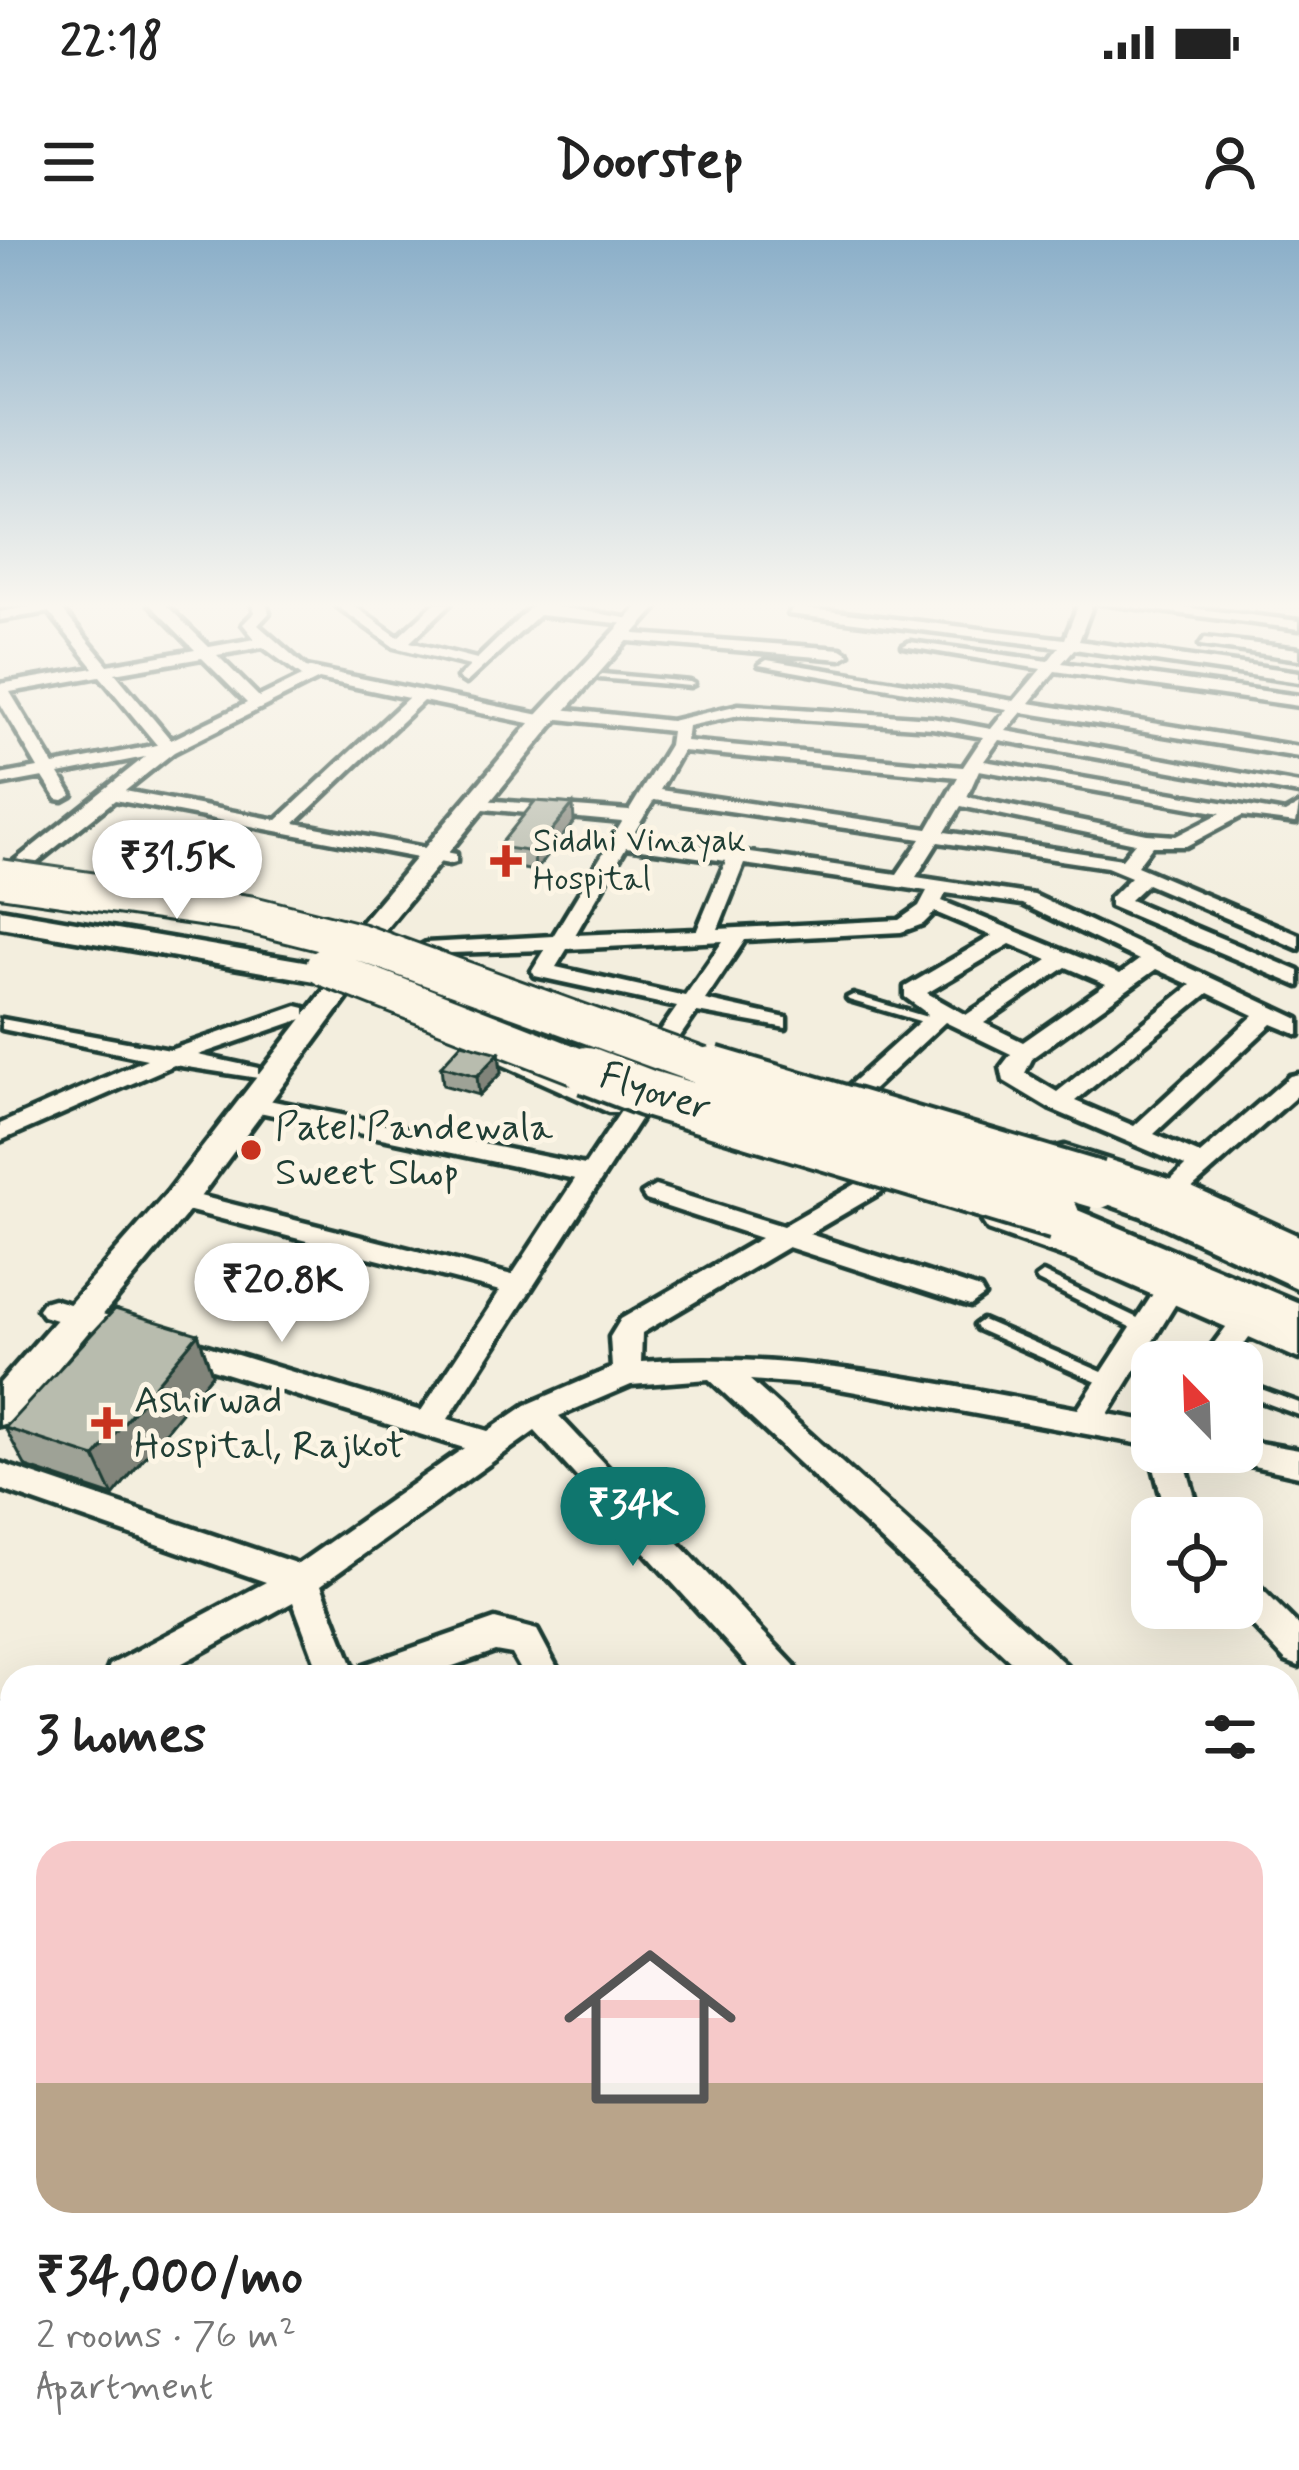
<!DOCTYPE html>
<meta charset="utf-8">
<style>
body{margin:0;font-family:Mynerve,sans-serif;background:#f2f2f2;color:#222;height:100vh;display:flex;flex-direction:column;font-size:45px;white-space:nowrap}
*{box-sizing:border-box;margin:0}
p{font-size:39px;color:#767676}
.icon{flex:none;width:66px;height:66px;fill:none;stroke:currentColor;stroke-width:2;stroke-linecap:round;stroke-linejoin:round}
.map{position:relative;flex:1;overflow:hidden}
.side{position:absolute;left:0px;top:1425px;width:1299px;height:807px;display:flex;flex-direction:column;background:#fff;border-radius:36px 36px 0 0;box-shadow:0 12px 48px #0002}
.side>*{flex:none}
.needle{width:78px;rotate:337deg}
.buttons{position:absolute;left:1131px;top:1101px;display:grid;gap:24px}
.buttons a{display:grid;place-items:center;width:132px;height:132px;border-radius:24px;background:#fff;box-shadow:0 12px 48px #0002;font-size:60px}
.price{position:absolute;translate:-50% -102px;padding:0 27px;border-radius:42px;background:#fff;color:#222;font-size:39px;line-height:78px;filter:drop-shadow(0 3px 6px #0008)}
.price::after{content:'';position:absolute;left:50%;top:72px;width:36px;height:27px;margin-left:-18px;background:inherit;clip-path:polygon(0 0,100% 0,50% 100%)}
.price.active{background:#0f766e;color:#fff}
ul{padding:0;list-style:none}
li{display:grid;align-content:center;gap:24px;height:636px;padding:0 36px}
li+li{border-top:3px solid #e0e0e0}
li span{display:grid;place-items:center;height:372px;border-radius:36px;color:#555}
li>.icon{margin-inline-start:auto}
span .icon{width:216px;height:216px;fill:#fffc;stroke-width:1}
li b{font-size:51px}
h2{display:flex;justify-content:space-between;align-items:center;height:144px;padding:0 36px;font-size:51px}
.status{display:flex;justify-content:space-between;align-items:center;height:84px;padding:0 60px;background:#fff;direction:ltr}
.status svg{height:33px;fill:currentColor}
header{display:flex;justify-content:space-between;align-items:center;height:156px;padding:0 36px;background:#fff;font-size:54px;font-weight:700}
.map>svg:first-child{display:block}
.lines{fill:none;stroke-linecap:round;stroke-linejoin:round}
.service-casing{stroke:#1f3d34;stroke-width:9}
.minor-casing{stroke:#1f3d34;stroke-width:9}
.tertiary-casing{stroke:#1f3d34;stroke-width:9}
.secondary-casing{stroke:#1f3d34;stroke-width:9}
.trunk-casing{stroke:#1f3d34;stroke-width:9}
.service{fill:#fcf5e5;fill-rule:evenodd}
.minor{fill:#fcf5e5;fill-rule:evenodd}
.tertiary{fill:#fcf5e5;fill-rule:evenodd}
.secondary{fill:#fcf5e5;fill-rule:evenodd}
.trunk{fill:#fcf5e5;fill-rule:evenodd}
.trunk-bridge-far1-casing{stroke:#1f3d34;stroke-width:42;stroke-linecap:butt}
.trunk-bridge-casing{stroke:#1f3d34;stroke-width:54;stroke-linecap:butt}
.trunk-bridge-far1{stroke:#fcf5e5;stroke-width:36}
.trunk-bridge{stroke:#fcf5e5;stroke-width:46}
.wall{fill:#9ea296;stroke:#1f3d34;stroke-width:3}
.shaded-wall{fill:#81847a;stroke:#1f3d34;stroke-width:3}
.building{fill:#b8bcae;stroke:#1f3d34;stroke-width:3}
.poi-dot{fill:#c8321e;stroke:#fcf5e5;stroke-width:4.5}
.labels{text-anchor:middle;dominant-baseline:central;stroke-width:10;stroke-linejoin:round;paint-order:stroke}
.far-poi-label{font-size:33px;fill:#1f3d34;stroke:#fcf5e5;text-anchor:start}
.street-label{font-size:39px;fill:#1f3d34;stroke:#fcf5e5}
.poi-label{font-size:39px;fill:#1f3d34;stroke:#fcf5e5;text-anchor:start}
</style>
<div class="status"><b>22:18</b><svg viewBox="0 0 49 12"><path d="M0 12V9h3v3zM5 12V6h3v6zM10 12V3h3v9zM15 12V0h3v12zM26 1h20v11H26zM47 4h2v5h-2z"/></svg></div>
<header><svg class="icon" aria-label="menu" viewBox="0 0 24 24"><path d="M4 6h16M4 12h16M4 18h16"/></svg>Doorstep<svg class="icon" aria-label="person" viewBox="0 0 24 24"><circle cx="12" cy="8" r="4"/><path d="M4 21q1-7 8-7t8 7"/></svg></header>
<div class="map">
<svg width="1299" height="2230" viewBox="0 0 1299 2230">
<rect width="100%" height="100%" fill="#f3eede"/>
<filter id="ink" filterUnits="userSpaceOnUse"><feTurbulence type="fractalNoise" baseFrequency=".00833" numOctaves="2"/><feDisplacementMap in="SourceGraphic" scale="24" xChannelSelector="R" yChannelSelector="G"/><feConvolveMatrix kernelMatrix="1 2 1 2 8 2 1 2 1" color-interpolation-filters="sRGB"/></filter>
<g filter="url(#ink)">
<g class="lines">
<g class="service-casing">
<path id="service" d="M602 434 690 442 694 444 690 446 599 438Z
M853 755 937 780 939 782 933 785 849 760 847 758Z
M1043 1033 1150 1084 1152 1088 1150 1092H1140L1038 1041 1036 1038Z
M982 1080 1116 1138 1119 1142 1116 1146H1106L977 1089 975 1085Z
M1242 1142 1299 1163V1175L1242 1154Z"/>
</g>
<g class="minor-casing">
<path id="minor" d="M49 363H78L62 370 108 425 195 410 149 363H164L209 407 255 399 243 384 255 372 252 363H266L269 373 258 385 306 427 545 476V470L551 468 671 481 739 465 932 478 991 489 1007 469 759 425 767 420 1014 461 1041 429 903 406 910 402 1048 421 1059 407 789 374 794 367 1065 399 1079 363H1093L1079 401 1299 432V442L1074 409 1062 423 1299 456V466L1055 431 1029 463 1299 507V517L1022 472 1006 491 1299 544V554L999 500 984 521 1285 573 1299 565 1296 583 1242 576 1186 606H1152L1137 626 1299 695V709L1147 644 1130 660 1299 731V746L1110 666V658L1131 637 1107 627 938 602 916 637 1034 655 1299 779V795L1272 784 1154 894 1200 914 1290 836 1299 834V854L1181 958 1172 960 1159 952 1185 926 1049 868 1004 841 1001 827 1011 814 945 782 864 858H846V848L928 774 905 757V747L992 696 935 672 923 684 901 692 745 700 705 760 786 778V788L697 772 674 805 666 807 654 800 677 767 535 736 532 731 545 710 418 714 415 709 426 703 553 696 622 582 474 568 465 563 468 559 629 571 669 505 671 491 550 478V484L544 486 423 461 295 583 456 614V622L449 624 115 560 26 631H12V623L145 517 59 534 72 555 63 560 57 559 43 537 0 545V535L38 528 0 463V444L94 428 49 372 0 380V372ZM263 407 302 436 259 457 217 415ZM202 418 247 463 171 500 115 433ZM100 436 157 505 54 525 10 452ZM319 439 408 458 277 580 125 551 174 512ZM739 475 932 488 983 497 963 527 686 501 688 486ZM682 511 958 537 928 589 660 550ZM979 530 1221 573 1176 596 1147 594 967 557ZM654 560 921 599 897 634 632 596ZM961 566 1135 603 1122 619 945 592ZM626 607 726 621 697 690 575 695ZM744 624 927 651 919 666 899 680 718 689ZM946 653 1022 664 1139 720 1120 734 942 661ZM723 701 685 756 556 727 567 709ZM1010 704 1048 720 966 775 927 753ZM1066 727 1106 744 1023 802 984 783ZM1156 729 1191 745 1057 852 1025 833 1033 817ZM1208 753 1254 775 1134 886 1075 861Z
M333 363H350L398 397 435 363H451L410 402 477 419 535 363 644 381 637 385 539 375 466 443 458 438 470 426 394 407Z
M1100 363H1148L1299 381V389Z
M622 393 841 409 849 414 841 419 617 400Z
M1205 398 1299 409V419L1200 405Z
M297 766 305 768V778L198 815 258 828V838L174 825 0 901V884L147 819 2 789V779L170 810Z
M254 857 585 925 625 865H643L646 870 448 1179 488 1191 526 1165 612 1128 610 1097 621 1079 761 998 646 960 642 954 655 946 783 986 868 937H886L890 943 886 949 809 994 980 1049 984 1056 970 1066 788 1007 642 1093 641 1122C790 1110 932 1143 1078 1169L1162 1040H1182L1186 1047 1108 1174 1152 1182V1206L818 1145 750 1140 1066 1425 1071 1437H1028L709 1139 631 1145 559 1176 794 1425 799 1437H758L535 1191 321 1345 357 1437H321L293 1362 157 1437H105L110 1425 266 1342 0 1249V1223L298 1324 464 1208 43 1076 38 1069 43 1062 53 1059 421 1171 500 1051 171 966 167 960 171 954 180 951 512 1035 575 939 245 869 242 864 245 859Z
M1245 1072 1260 1082 1231 1122H1200L1235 1075Z
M1242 1200 1299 1210V1236L1231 1221 1226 1212H1242Z
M1152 1208V1212H1182L1201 1278H1167L1150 1212Z
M1242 1336 1254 1341 1299 1386V1426L1286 1421 1236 1368H1242Z
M495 1379 537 1390 562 1437H525L512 1414 495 1411 422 1437H359L364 1425Z
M0 1465H12V1499H0Z
M1287 1631 1299 1636V1684L1287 1679Z
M1299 1868V1920L1287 1925V1873Z
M1287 1933 1299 1938V1995L1287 1990Z
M12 2159V2213L0 2217V2164Z
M250 2220H304L306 2230H252Z
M540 2220H594L598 2230H544Z
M845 2220H900L904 2230H849Z
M1134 2220H1190L1194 2230H1138Z"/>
</g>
<g class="tertiary-casing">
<path id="tertiary" d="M345 733 359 742 192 968 14 1181 0 1185V1143L168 952 335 736Z"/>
</g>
<g class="secondary-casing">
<path id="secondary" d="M641 363H661L552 486 375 702H355L350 696 355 690 536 476Z
M0 669 315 723 330 732 315 741 0 687Z
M502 802 632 858 637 865 632 872H608L490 819 486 812Z
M1065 906 1185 944 1299 996V1025L1159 960 1052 925 1047 917 1052 909Z
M1001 969 1101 1002 1299 1087V1119L1073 1020 988 990 982 981 988 972Z"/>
</g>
<g class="trunk-casing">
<path id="trunk" d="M1098 931 1173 956 1299 1014V1049L1141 976 1082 955 1076 945 1082 935Z
M1056 961 1299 1063V1101L1040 987 1033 976 1040 965Z"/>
</g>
<use href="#service" class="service"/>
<use href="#minor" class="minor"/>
<use href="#tertiary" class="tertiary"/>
<use href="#secondary" class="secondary"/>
<use href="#trunk" class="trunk"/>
<g class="trunk-bridge-far1-casing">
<path id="trunk-bridge-far1" d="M0 638 248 674 359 702 720 833
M324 727 595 833"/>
</g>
<g class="trunk-bridge-casing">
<path id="trunk-bridge" d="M587 830 647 853 1056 976
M712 830 1098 945"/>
</g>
<use href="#trunk-bridge-far1" class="trunk-bridge-far1"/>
<use href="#trunk-bridge" class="trunk-bridge"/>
</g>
<path class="wall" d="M574 582 535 631 500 625 498 607Z
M499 813 501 833 479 855 443 845 441 826Z
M198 1094 212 1134 113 1256 26 1227 5 1188Z"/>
<path class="shaded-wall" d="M573 564 574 582 535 631 534 612Z
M499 813 501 833 479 855 477 836Z
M198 1094 212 1134 113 1256 95 1217Z"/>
<path class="building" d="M535 561 573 564 534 612 498 607Z
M462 803 499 813 477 836 441 826Z
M115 1069 198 1094 95 1217 5 1188Z"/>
</g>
<linearGradient id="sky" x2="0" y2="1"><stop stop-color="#8bafc9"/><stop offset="0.54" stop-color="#faf7f0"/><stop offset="1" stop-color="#faf7f0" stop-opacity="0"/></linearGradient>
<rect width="1299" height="676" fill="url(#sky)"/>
<g class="poi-dot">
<path d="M500 603h12v12h12v12h-12v12h-12v-12h-12v-12h12z"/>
<circle cx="251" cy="910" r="12"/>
<path d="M101 1165h12v12h12v12h-12v12h-12v-12h-12v-12h12z"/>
</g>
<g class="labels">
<g class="far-poi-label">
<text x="533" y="602">Siddhi Vinayak<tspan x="533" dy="38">Hospital</tspan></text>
</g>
<g class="street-label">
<text transform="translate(655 853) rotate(18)">Flyover</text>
</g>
<g class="poi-label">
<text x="275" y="888">Patel Pandewala<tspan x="275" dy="45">Sweet Shop</tspan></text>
<text x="134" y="1161">Ashirwad<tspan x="134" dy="45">Hospital, Rajkot</tspan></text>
</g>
</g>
</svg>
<div class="buttons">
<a><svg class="needle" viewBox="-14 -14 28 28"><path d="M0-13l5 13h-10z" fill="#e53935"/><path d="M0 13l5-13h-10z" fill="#767676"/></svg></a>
<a><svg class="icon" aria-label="locate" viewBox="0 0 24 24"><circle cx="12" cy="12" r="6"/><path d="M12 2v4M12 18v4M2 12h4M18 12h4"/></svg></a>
</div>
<b class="price" style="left:177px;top:682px">₹31.5K</b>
<b class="price" style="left:282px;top:1105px">₹20.8K</b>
<b class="price active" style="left:633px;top:1329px">₹34K</b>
<section class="side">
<h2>3 homes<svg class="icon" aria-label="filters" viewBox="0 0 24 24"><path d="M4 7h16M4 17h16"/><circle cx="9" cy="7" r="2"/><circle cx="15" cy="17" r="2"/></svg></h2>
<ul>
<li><span style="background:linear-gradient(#f6c9c9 65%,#b9a48a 0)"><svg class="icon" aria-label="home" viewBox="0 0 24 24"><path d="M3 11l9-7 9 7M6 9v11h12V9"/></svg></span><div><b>₹34,000/mo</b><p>2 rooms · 76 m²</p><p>Apartment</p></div></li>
</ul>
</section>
</div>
